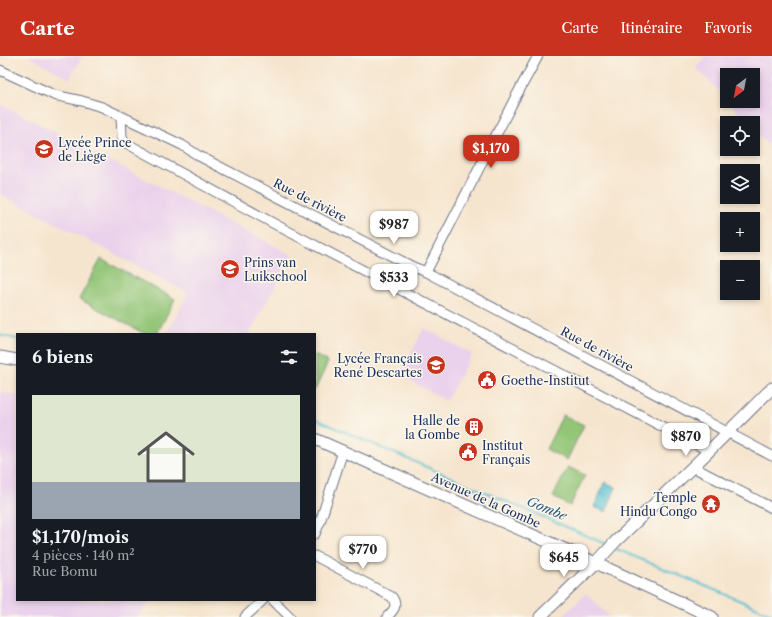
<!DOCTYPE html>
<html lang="fr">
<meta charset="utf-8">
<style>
body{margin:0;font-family:"Libre Caslon Text",serif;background:#20242c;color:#f1f3f6;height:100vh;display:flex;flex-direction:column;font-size:15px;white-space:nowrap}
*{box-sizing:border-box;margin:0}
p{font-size:13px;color:#9ea1a6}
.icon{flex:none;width:22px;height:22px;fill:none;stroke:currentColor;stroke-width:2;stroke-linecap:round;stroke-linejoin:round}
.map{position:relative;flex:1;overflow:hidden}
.details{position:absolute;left:16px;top:277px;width:300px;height:268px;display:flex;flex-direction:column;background:#171b24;border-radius:0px;box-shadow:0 2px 6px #0003}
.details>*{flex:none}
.needle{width:26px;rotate:212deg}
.tools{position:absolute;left:720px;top:12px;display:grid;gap:8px}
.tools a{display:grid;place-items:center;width:40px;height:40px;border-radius:0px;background:#171b24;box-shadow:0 2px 6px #0003;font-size:20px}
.price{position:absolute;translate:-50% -34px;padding:0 9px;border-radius:8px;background:#fff;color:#222;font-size:13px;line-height:26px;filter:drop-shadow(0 1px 2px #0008)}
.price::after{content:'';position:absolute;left:50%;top:24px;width:12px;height:9px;margin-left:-6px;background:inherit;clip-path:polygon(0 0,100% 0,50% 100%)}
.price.current{background:#c8321e;color:#fff}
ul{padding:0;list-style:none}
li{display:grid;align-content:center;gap:8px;height:212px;padding:0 16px}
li+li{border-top:1px solid #363941}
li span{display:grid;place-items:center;height:124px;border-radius:0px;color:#555}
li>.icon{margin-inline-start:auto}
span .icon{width:72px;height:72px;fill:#fffc;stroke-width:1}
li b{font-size:17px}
h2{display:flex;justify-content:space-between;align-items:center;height:48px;padding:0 16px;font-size:17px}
header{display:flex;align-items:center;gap:24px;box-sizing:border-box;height:56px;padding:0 20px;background:#c8321e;color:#fff}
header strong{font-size:19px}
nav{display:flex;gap:22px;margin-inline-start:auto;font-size:14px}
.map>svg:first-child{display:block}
.built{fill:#ead1ec}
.green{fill:#92c576;stroke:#567a6a}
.water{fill:url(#water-ripples);stroke:#387798}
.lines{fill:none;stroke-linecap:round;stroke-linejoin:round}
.stream{stroke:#55bfd2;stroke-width:2}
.minor-casing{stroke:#686f85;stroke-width:11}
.tertiary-casing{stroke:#686f85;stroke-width:13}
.minor{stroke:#fff;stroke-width:9}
.tertiary{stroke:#fff;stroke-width:11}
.labels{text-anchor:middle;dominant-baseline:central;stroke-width:3;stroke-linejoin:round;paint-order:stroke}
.poi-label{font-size:12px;fill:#1b2f5e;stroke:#fbf7ec;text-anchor:start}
.street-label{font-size:12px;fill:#1b2f5e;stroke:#fbf7ec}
.water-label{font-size:13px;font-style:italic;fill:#2c5a81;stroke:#fbf7ec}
</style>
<header>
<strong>Carte</strong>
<nav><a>Carte</a><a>Itinéraire</a><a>Favoris</a></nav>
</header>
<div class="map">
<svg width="772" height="561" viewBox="0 0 772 561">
<defs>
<pattern id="water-ripples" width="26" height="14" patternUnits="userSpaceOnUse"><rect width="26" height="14" fill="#55bfd2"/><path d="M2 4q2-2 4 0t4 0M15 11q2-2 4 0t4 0" fill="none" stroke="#469cae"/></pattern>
</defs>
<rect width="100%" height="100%" fill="#fbf7ec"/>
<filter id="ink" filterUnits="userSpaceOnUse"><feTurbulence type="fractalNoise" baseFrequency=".025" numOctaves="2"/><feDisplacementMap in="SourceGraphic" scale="8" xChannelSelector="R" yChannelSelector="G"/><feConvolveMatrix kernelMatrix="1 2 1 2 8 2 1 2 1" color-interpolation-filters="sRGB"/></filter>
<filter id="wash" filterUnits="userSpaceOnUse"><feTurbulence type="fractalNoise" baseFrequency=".012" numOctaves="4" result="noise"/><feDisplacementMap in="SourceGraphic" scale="16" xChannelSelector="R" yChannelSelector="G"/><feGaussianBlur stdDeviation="0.9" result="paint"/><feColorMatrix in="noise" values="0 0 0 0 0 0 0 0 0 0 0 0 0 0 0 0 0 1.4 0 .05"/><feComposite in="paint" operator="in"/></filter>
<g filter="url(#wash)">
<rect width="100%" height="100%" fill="#f6e5ce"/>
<path class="built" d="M28 0H82L70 23Z
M702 0H772V93L753 72V67H748L728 45H753V19H727V43L695 11 705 3Z
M0 48 292 199 249 278H167L188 237 0 138Z
M424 272 472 298 446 345 400 319Z
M0 336 17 339V544H153L135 561H0Z
M586 537 610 561H562Z"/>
<path class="green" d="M101 203 175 243 157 278H145L79 243Z
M315 299 328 306 315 334Z
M563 359 584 369 567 404 546 393Z
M568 411 585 419 570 450 553 441Z"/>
<path class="water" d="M605 426 616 431 606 456 594 451Z"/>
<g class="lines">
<path class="stream" d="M0 279 17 283
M315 363 608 489
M614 492 772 558"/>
</g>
</g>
<g filter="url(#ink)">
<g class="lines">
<g class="minor-casing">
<path id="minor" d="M0 14 54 39 82 45 102 51 182 89 199 100 413 211 426 216 772 400
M121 60 122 81 126 87 282 172 709 395
M426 216 514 44 538 0
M693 411 772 452
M315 478 320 466 343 395
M315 500 392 541C398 550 394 554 387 561
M273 544 290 561
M245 561 263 544"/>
</g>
<g class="tertiary-casing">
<path id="tertiary" d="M0 301 17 304
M315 383 596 507 712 561
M540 561 596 507 615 486 707 397 772 332"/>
</g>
<use href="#minor" class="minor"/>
<use href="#tertiary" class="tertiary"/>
</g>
</g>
<defs>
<g id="school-disc" transform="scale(1)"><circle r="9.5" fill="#c8321e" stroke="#fbf7ec"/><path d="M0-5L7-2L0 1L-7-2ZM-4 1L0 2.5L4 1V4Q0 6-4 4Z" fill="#fff"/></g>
<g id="civic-disc" transform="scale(1)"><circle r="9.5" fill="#c8321e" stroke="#fbf7ec"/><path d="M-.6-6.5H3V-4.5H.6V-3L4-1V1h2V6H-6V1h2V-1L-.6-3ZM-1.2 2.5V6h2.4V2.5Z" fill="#fff"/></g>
<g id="building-disc" transform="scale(1)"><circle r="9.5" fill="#c8321e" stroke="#fbf7ec"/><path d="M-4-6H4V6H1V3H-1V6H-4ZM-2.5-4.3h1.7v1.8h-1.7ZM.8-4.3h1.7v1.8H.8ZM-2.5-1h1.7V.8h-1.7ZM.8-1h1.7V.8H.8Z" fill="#fff"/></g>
<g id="temple-disc" transform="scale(1)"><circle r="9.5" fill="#c8321e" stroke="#fbf7ec"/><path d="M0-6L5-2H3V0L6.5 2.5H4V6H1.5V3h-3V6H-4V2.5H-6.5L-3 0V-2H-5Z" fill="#fff"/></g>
</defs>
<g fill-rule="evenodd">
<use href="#school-disc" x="44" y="93"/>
<use href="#school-disc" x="230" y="213"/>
<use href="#school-disc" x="436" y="309"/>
<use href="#civic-disc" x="487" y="324"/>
<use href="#building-disc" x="474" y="371"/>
<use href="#civic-disc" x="468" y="396"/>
<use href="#temple-disc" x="711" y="448"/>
</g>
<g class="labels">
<g class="poi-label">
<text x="58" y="86">Lycée Prince<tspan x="58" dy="14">de Liège</tspan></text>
<text x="244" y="206">Prins van<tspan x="244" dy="14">Luikschool</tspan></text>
<text x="422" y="302" text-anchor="end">Lycée Français<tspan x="422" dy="14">René Descartes</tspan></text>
<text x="501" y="324">Goethe-Institut</text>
<text x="460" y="364" text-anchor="end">Halle de<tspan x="460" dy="14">la Gombe</tspan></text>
<text x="482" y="389">Institut<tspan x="482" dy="14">Français</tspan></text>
<text x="697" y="441" text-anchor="end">Temple<tspan x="697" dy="14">Hindu Congo</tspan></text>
</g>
<g class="street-label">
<text transform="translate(310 144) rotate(27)">Rue de rivière</text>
<text transform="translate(597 293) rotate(28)">Rue de rivière</text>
<text transform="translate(486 444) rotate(24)">Avenue de la Gombe</text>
</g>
<g class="water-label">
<text transform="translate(547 452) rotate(23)">Gombe</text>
</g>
</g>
</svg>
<div class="tools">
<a><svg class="needle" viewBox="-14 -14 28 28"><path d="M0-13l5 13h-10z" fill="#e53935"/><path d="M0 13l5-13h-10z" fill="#9ea1a6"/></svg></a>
<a><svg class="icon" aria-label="locate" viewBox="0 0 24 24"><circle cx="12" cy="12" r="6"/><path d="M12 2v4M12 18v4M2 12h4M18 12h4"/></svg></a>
<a><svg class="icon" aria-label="layers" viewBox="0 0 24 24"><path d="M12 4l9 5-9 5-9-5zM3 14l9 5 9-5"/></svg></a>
<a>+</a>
<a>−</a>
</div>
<b class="price current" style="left:491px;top:113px">$1,170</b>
<b class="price" style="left:394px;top:189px">$987</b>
<b class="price" style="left:394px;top:242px">$533</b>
<b class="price" style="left:686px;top:401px">$870</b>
<b class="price" style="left:363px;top:514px">$770</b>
<b class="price" style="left:564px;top:522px">$645</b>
<section class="details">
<h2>6 biens<svg class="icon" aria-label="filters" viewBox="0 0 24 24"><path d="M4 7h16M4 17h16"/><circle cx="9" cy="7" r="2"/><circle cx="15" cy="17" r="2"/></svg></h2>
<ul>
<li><span style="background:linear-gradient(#dfe7d0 70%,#9aa5b1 0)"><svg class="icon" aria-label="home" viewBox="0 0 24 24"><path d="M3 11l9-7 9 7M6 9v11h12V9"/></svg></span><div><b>$1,170/mois</b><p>4 pièces · 140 m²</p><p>Rue Bomu</p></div></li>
</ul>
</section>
</div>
